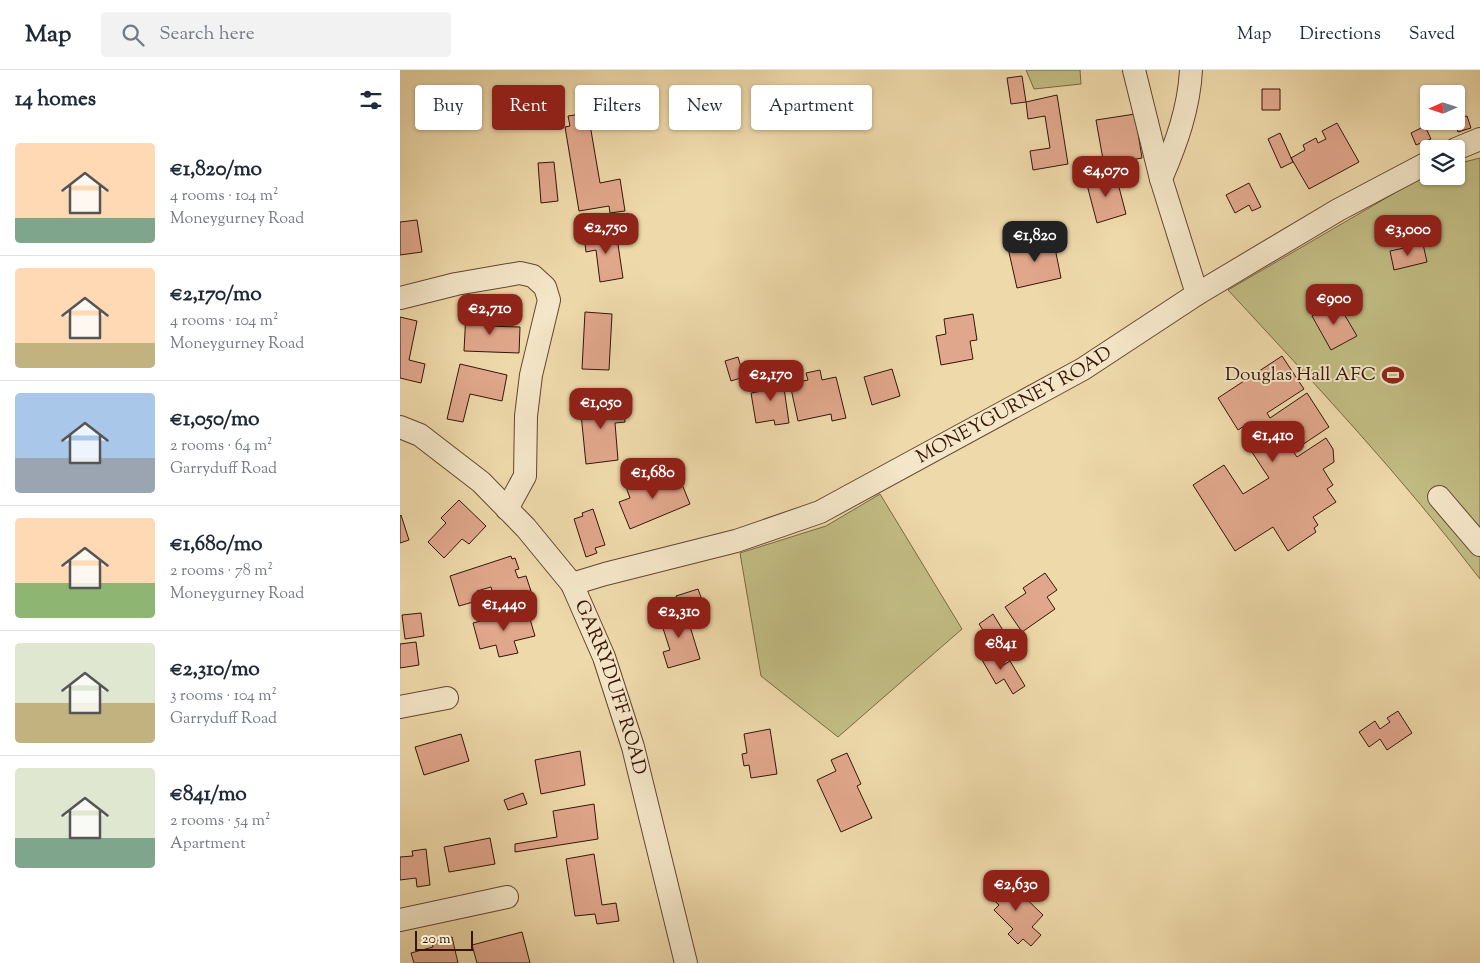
<!DOCTYPE html>
<meta charset="utf-8">
<style>
body{margin:0;font-family:"Sorts Mill Goudy",serif;background:#f2f2f3;color:#1f2937;height:100vh;display:flex;flex-direction:column;font-size:19px;white-space:nowrap}
*{box-sizing:border-box;margin:0}
p{font-size:16px;color:#747a83}
.icon{flex:none;width:28px;height:28px;fill:none;stroke:currentColor;stroke-width:2;stroke-linecap:round;stroke-linejoin:round}
.map{position:relative;flex:1;overflow:hidden}
.details{display:flex;flex-direction:column;background:#fff;width:400px}
.details>*{flex:none}
.guide{position:absolute;left:15px;top:15px;width:475px;height:45px;display:flex;gap:10px}
.needle{width:32px;rotate:267deg}
.controls{position:absolute;left:1020px;top:15px;display:grid;gap:10px}
.controls a{display:grid;place-items:center;width:45px;height:45px;border-radius:5px;background:#fff;box-shadow:0 1px 4px #0004;font-size:25px}
.scale{position:absolute;left:15px;bottom:12px;width:58px;box-sizing:border-box;padding-left:5px;border:2px solid #361507;border-top:0;font-size:14px;line-height:18px;white-space:nowrap;color:#361507;-webkit-text-stroke:4px #f4e6c8;paint-order:stroke}
.price{position:absolute;translate:-50% -42px;padding:0 11px;border-radius:10px;background:#8f2418;color:#fff;font-size:16px;line-height:32px;filter:drop-shadow(0 1px 2px #0008)}
.price::after{content:'';position:absolute;left:50%;top:30px;width:15px;height:11px;margin-left:-8px;background:inherit;clip-path:polygon(0 0,100% 0,50% 100%)}
.price.active{background:#222;color:#fff}
ul{padding:0;list-style:none}
li{display:flex;align-items:center;gap:15px;height:125px;padding:0 15px}
li+li{border-top:1px solid #e0e1e3}
li span{display:grid;place-items:center;flex:none;width:140px;height:100px;border-radius:5px;color:#555}
li>.icon{margin-inline-start:auto}
span .icon{width:60px;height:60px;fill:#fffc;stroke-width:1}
li b{font-size:21px}
h2{display:flex;justify-content:space-between;align-items:center;height:60px;padding:0 15px;font-size:21px}
.tag{padding:0 18px;border-radius:5px;background:#fff;box-shadow:0 1px 4px #0004;font-size:18px;line-height:45px}
.tag.active{background:#8f2418;color:#fff}
header{display:flex;align-items:center;gap:30px;box-sizing:border-box;height:70px;padding:0 25px;background:#fff;border-bottom:1px solid #e0e1e3}
header strong{font-size:24px}
nav{display:flex;gap:28px;margin-inline-start:auto;font-size:18px}
.search{width:350px;height:45px;background:#f2f2f3;display:flex;align-items:center;gap:12px;box-sizing:border-box;padding:0 18px;border-radius:5px;color:#747a83;font-size:19px}
main{display:flex;flex:1;min-height:0}
.map>svg:first-child{display:block}
.green{fill:#c1bc83;stroke:#7c6845}
.building{fill:#e1a78c;stroke:#361507}
.lines{fill:none;stroke-linecap:round;stroke-linejoin:round}
.minor-casing{stroke:#644630;stroke-width:24}
.minor{stroke:#f4e6c8;stroke-width:22}
.labels{text-anchor:middle;dominant-baseline:central;stroke-width:4;stroke-linejoin:round;paint-order:stroke}
.poi-label{font-size:19px;fill:#361507;stroke:#f4e6c8;text-anchor:end}
.street-label{font-size:19px;fill:#361507;stroke:#f4e6c8}
</style>
<header>
<strong>Map</strong>
<div class="search"><svg class="icon" aria-label="search" viewBox="0 0 24 24"><circle cx="10" cy="10" r="6"/><path d="M15 15l6 6"/></svg>Search here</div>
<nav><a>Map</a><a>Directions</a><a>Saved</a></nav>
</header>
<main>
<section class="details">
<h2>14 homes<svg class="icon" aria-label="filters" viewBox="0 0 24 24"><path d="M4 7h16M4 17h16"/><circle cx="9" cy="7" r="2"/><circle cx="15" cy="17" r="2"/></svg></h2>
<ul>
<li><span style="background:linear-gradient(#ffd9b3 75%,#7fa58c 0)"><svg class="icon" aria-label="home" viewBox="0 0 24 24"><path d="M3 11l9-7 9 7M6 9v11h12V9"/></svg></span><div><b>€1,820/mo</b><p>4 rooms · 104 m²</p><p>Moneygurney Road</p></div></li>
<li><span style="background:linear-gradient(#ffd9b3 75%,#c2b280 0)"><svg class="icon" aria-label="home" viewBox="0 0 24 24"><path d="M3 11l9-7 9 7M6 9v11h12V9"/></svg></span><div><b>€2,170/mo</b><p>4 rooms · 104 m²</p><p>Moneygurney Road</p></div></li>
<li><span style="background:linear-gradient(#a9c7e8 65%,#9aa5b1 0)"><svg class="icon" aria-label="home" viewBox="0 0 24 24"><path d="M3 11l9-7 9 7M6 9v11h12V9"/></svg></span><div><b>€1,050/mo</b><p>2 rooms · 64 m²</p><p>Garryduff Road</p></div></li>
<li><span style="background:linear-gradient(#ffd9b3 65%,#8fb573 0)"><svg class="icon" aria-label="home" viewBox="0 0 24 24"><path d="M3 11l9-7 9 7M6 9v11h12V9"/></svg></span><div><b>€1,680/mo</b><p>2 rooms · 78 m²</p><p>Moneygurney Road</p></div></li>
<li><span style="background:linear-gradient(#dfe7d0 60%,#c2b280 0)"><svg class="icon" aria-label="home" viewBox="0 0 24 24"><path d="M3 11l9-7 9 7M6 9v11h12V9"/></svg></span><div><b>€2,310/mo</b><p>3 rooms · 104 m²</p><p>Garryduff Road</p></div></li>
<li><span style="background:linear-gradient(#dfe7d0 70%,#7fa58c 0)"><svg class="icon" aria-label="home" viewBox="0 0 24 24"><path d="M3 11l9-7 9 7M6 9v11h12V9"/></svg></span><div><b>€841/mo</b><p>2 rooms · 54 m²</p><p>Apartment</p></div></li>
</ul>
</section>
<div class="map">
<svg width="1080" height="893" viewBox="0 0 1080 893">
<rect width="100%" height="100%" fill="#eed9aa"/>
<filter id="stains"><feTurbulence type="fractalNoise" baseFrequency=".004" numOctaves="4"/><feColorMatrix values="0 0 0 0 .2 0 0 0 0 .09 0 0 0 0 .02 0 0 0 .5 -.17"/></filter>
<radialGradient id="worn" r=".72"><stop offset=".6" stop-color="#630" stop-opacity="0"/><stop offset="1" stop-color="#630" stop-opacity=".3"/></radialGradient>
<path class="green" d="M626 0H680L681 14 634 19Z
M1080 88V509C1003 408 915 314 828 220L1029 103V106H1056V94Z
M480 424 562 559 438 667 361 606 340 483 426 456Z"/>
<path class="building" d="M622 6 626 32 611 34 607 8Z
M862 19H880V40H862Z
M657 25 668 94 633 100 630 81 650 78 645 46 628 49 626 32Z
M188 43 200 113 220 109 225 141 210 143 209 136 179 141 165 57 170 56 168 46Z
M735 44 742 88 704 95 696 50Z
M1067 46 1071 58 1058 62 1054 51Z
M937 53 959 92 909 119 891 88 905 80 903 75 916 68 918 73 926 69 922 61Z
M1025 56 1031 69 1016 75 1011 63Z
M880 63 893 92 881 98 868 69Z
M154 92 158 131 141 133 138 93Z
M715 102 726 144 697 153 686 111Z
M849 113 861 137 852 141 849 135 835 143 826 125Z
M1018 148 1022 166 988 174 984 155Z
M17 150 22 182 0 185V152Z
M216 161 223 208 200 212 196 180 186 182 184 165Z
M653 168 661 208 617 218 608 178Z
M1023 174 1027 192 994 200 990 181Z
M937 232 957 266 931 280 912 246Z
M66 242 84 243V256L120 257 119 283 64 281Z
M185 242 212 244 209 300 182 299Z
M573 244 577 270 570 271 573 289 541 295 536 266 546 264 544 249Z
M0 247 17 251 9 290 25 294 21 313 0 308Z
M882 286 904 319 867 343 870 348 907 323 929 357 893 381 897 387 926 368 933 379 934 392 923 399 933 415 927 419 936 432 913 447 918 455 914 458 916 462 888 481 873 457 835 481 793 415 824 395 843 424 869 408 842 367 853 360 849 353 838 360 818 328Z
M338 287 344 307 331 311 325 291Z
M60 294 107 305 102 331 70 324 63 352 47 349Z
M492 299 500 326 472 335 464 307Z
M420 300 422 310 436 307 446 348 432 351 431 344 398 351 390 314 408 310 406 303Z
M382 304 389 353 375 355 374 350 356 353 351 323 368 320 366 306Z
M223 330 225 352 215 353 218 390 186 394 180 334Z
M277 402 290 434 230 459 219 432 230 428 226 417 246 409 248 414Z
M59 430 86 456 69 474 62 469 44 488 28 472 46 453 41 448Z
M193 439 205 475 195 478 197 483 186 487 174 449 183 446 182 443Z
M1 445 9 470 0 473V446Z
M111 486 112 489 115 488 119 499 115 500 118 508 126 506 131 521 122 523 123 527 96 536 91 517 77 521 80 530 59 536 50 506Z
M645 503 657 520 647 527 655 539 622 562 605 537 626 523 623 518Z
M298 519 302 530 280 537 276 526Z
M284 537 300 589 268 598 263 582 270 580 259 546Z
M127 539 135 566 114 571 118 583 99 587 96 575 80 579 73 553Z
M21 543 24 566 5 569 2 545Z
M593 544 604 562 590 571 579 554Z
M16 572 19 595 0 598V574Z
M590 576 602 596 610 591 625 616 613 624 604 609 596 614 578 583Z
M998 641 1012 663 987 680 980 669 969 677 959 662 975 651 980 659 990 652 987 648Z
M370 659 377 704 351 708 349 695 344 696 342 684 347 683 344 664Z
M61 664 69 691 24 705 15 677Z
M180 681 185 715 141 724 135 690Z
M447 683 461 714 457 716 472 748 441 762 417 710 436 701 431 690Z
M123 723 127 734 108 740 104 730Z
M194 734 198 769 115 782V774L157 767 153 741Z
M90 768 95 794 49 802 44 777Z
M26 779 30 815 17 817 16 808 0 810V787L13 786 12 781Z
M194 784 202 835 216 833 219 851 197 854 195 844 175 846 166 789Z
M605 808 643 845 632 857 641 865 631 876 623 869 618 874 608 864 613 859 594 840 599 835 588 825Z
M122 862 130 893H77L72 875Z
M52 867 58 893H14L11 883 33 877 32 872Z"/>
<g class="lines">
<g class="minor-casing">
<g id="minor">
<path d="M734 0 761 109"/>
<path d="M791 0C789 39 776 74 761 109L797 224"/>
<path d="M1056 79 1080 69"/>
<path d="M0 228 56 214 120 203 133 206 145 217 149 230 131 305 126 346 125 406 107 439"/>
<path id="s1" d="M0 357 20 365 81 412 126 458 172 514 204 587 233 677 286 893"/>
<path d="M1039 427 1080 475"/>
<path id="s2" d="M172 514 205 504 336 471 420 442 683 299 797 224 938 140 1029 92"/>
<path d="M0 637 47 628"/>
<path d="M0 850 107 827"/>
</g>
</g>
<use href="#minor" class="minor"/>
</g>
<defs>
<g id="stadium-bare" transform="scale(1.725)"><path d="M0-5a6.5 5 0 1 0 0 10a6.5 5 0 1 0 0-10ZM-3.5-1.8h7v3.6h-7Z" fill="#8f2418" stroke="#f4e6c8" stroke-width="2.5" paint-order="stroke"/></g>
</defs>
<g fill-rule="evenodd">
<use href="#stadium-bare" x="993" y="305"/>
</g>
<g class="labels">
<g class="poi-label">
<text x="976" y="305">Douglas Hall AFC</text>
</g>
<g class="street-label">
<text stroke="none"><textPath href="#s2" startOffset="480">MONEYGURNEY ROAD</textPath></text>
<text stroke="none"><textPath href="#s1" startOffset="346">GARRYDUFF ROAD</textPath></text>
</g>
</g>
<rect width="100%" height="100%" filter="url(#stains)"/>
<rect width="100%" height="100%" fill="url(#worn)"/>
</svg>
<div class="controls">
<a><svg class="needle" viewBox="-14 -14 28 28"><path d="M0-13l5 13h-10z" fill="#e53935"/><path d="M0 13l5-13h-10z" fill="#747a83"/></svg></a>
<a><svg class="icon" aria-label="layers" viewBox="0 0 24 24"><path d="M12 4l9 5-9 5-9-5zM3 14l9 5 9-5"/></svg></a>
</div>
<div class="scale">20 m</div>
<b class="price" style="left:706px;top:128px">€4,070</b>
<b class="price" style="left:206px;top:185px">€2,750</b>
<b class="price" style="left:1008px;top:187px">€3,000</b>
<b class="price active" style="left:635px;top:193px">€1,820</b>
<b class="price" style="left:934px;top:256px">€900</b>
<b class="price" style="left:90px;top:266px">€2,710</b>
<b class="price" style="left:371px;top:332px">€2,170</b>
<b class="price" style="left:201px;top:360px">€1,050</b>
<b class="price" style="left:873px;top:393px">€1,410</b>
<b class="price" style="left:253px;top:430px">€1,680</b>
<b class="price" style="left:104px;top:562px">€1,440</b>
<b class="price" style="left:279px;top:569px">€2,310</b>
<b class="price" style="left:601px;top:601px">€841</b>
<b class="price" style="left:616px;top:842px">€2,630</b>
<div class="guide">
<a class="tag">Buy</a>
<a class="tag active">Rent</a>
<a class="tag">Filters</a>
<a class="tag">New</a>
<a class="tag">Apartment</a>
</div>
</div>
</main>
